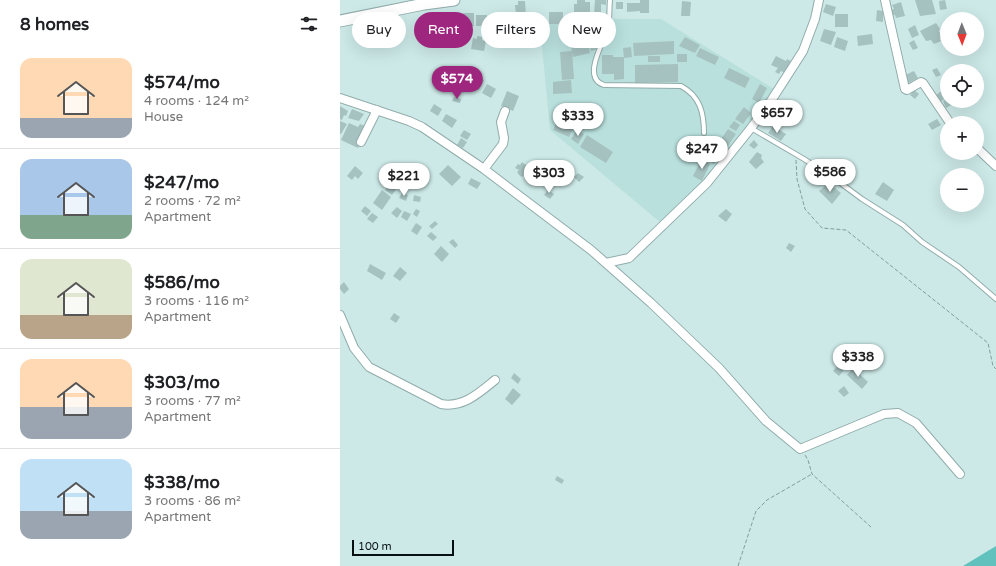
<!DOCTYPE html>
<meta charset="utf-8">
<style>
body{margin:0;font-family:"Varela Round",sans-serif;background:#f2f2f2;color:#202124;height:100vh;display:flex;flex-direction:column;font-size:15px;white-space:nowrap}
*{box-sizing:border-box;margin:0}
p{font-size:13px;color:#757577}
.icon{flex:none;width:22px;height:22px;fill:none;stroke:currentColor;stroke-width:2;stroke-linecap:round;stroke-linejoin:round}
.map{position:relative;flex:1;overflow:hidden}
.details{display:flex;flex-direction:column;background:#fff;width:340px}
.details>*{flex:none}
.guide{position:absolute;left:12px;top:12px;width:380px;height:36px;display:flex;gap:8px}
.needle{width:26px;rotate:179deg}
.fabs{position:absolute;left:600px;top:12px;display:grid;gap:8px}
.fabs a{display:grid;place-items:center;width:44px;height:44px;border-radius:50%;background:#fff;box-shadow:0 4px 16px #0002;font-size:20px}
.scale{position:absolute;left:12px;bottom:10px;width:102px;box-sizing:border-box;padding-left:4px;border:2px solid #061010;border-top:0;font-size:11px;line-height:14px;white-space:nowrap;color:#061010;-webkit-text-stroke:3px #cce9e7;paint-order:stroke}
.price{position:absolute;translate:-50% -34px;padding:0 9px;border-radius:14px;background:#fff;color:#222;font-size:13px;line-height:26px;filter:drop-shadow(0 1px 2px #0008)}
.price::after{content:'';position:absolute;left:50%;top:24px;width:12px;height:9px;margin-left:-6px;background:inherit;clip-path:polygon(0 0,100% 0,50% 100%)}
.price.on{background:#9e267e;color:#fff}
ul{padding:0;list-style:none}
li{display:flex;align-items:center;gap:12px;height:100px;padding:0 20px}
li+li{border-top:1px solid #e0e0e0}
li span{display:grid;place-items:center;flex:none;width:112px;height:80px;border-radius:12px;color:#555}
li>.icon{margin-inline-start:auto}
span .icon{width:48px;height:48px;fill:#fffc;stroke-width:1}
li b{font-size:17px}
h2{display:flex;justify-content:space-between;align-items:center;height:48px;padding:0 20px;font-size:17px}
.chip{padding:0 14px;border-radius:18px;background:#fff;box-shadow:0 4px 16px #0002;font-size:14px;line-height:36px}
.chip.on{background:#9e267e;color:#fff}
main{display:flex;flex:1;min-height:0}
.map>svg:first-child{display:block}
.built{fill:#b9e0dd}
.water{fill:#60c1bd}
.building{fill:#a6c2c0}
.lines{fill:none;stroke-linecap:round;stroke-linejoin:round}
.service-casing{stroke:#90acaa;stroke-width:6}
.minor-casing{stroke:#90acaa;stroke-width:10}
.secondary-casing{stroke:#90acaa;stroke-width:13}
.path{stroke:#869c9b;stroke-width:1;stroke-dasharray:4 2;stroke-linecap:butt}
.service{stroke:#fff;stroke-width:4}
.minor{stroke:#fff;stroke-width:8}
.secondary{stroke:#fff;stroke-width:11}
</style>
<main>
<section class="details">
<h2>8 homes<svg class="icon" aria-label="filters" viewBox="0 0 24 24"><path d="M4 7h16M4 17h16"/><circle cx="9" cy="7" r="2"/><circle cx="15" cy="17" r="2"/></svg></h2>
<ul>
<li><span style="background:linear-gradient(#ffd9b3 75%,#9aa5b1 0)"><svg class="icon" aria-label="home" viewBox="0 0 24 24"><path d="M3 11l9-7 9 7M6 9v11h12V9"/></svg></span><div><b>$574/mo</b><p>4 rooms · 124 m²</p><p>House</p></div></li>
<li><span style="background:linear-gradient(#a9c7e8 70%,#7fa58c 0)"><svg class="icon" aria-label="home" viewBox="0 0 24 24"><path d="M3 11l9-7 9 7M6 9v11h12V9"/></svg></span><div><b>$247/mo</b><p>2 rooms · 72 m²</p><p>Apartment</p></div></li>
<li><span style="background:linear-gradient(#dfe7d0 70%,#b9a48a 0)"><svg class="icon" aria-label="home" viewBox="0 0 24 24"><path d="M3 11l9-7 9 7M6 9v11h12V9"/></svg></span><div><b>$586/mo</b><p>3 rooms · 116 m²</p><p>Apartment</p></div></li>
<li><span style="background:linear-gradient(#ffd9b3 60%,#9aa5b1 0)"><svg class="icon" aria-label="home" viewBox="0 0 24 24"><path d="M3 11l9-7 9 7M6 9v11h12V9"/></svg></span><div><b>$303/mo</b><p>3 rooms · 77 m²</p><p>Apartment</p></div></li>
<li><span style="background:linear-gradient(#bfe0f5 65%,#9aa5b1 0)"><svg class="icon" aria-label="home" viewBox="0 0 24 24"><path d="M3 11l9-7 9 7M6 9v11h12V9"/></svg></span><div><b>$338/mo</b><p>3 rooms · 86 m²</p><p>Apartment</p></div></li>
</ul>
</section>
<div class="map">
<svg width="656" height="566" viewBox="0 0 656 566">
<rect width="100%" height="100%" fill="#cce9e7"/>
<path class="built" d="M270 19H321L434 89 366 180 321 223 210 130 200 25Z"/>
<path class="water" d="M656 546V566H623Z"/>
<path class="building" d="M237 0H245V2H250V14L260 17 257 26 248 23 250 15H248V18H234V4H237Z
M255 0H266V5L261 4V14H254Z
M300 0H309V13H300V11L287 12V3H300Z
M575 0H592L596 14 580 16Z
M605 0 607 9 600 10 599 1Z
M178 1H185L186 17H190V21H187L188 27H177L175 5H178Z
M342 1 351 2 350 16H341Z
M276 2H283V9H276Z
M561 2 565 16 556 18 555 15H552L550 10 554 9 552 5Z
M486 4 496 7 493 16 483 12Z
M537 10 543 11V22L536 21Z
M209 12H223V24H209Z
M123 13H134V26H122Z
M495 14H508V27H495Z
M136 15H147V26H136Z
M596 23 600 29 599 31 602 37 600 39 601 41 594 44 591 40 586 41 580 31Z
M575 25 579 35 572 38 568 29Z
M484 29 496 32 491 45 480 41Z
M532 34 533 44 518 46 517 36Z
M137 36 142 37V40L146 41 144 51 131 49 133 38 137 39Z
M256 36 259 49 251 51 248 37Z
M345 37 360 45 355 53 339 46Z
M497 37 508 41 505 51 494 47Z
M574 40 578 48 573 50 569 43Z
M334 41V54L294 56 293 43Z
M248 43 250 53 233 57 231 46Z
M291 47 292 57 284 58 283 48Z
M360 48 379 57 375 65 356 56Z
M232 51 234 79 222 80 220 52Z
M337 54H347V62H337Z
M262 55H273V57H284V79L274 80V74H262Z
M308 56H320V62H308Z
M436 56 446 61 447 59 451 61 445 73 441 71 439 74 435 72 438 68 431 65Z
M338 64V82L295 83V65Z
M389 68 410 78 405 88 384 78Z
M597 68 601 75 596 77 592 70Z
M110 70 116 72 114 78 108 76Z
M574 71 578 78 567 84 563 76Z
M125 76 135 81 137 76 144 80 139 90 132 87 131 88 121 85Z
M231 80 232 93 213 94V82Z
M147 84 156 89 151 98 142 93Z
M420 84 427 88 419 103 412 99Z
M606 87 607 89V97L599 103 594 97Z
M574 90 579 94 575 99 570 95Z
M167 91 179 96 173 111 161 106Z
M114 97 121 99 120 103 112 101Z
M607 99V101H611L613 104 606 108 603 101Z
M94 104 102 109 98 116 90 111Z
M0 106 8 111 6 116 4 115 2 120 0 119Z
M404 107 411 113 403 124 395 119Z
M12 109 24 114 19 121 8 118Z
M106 114 117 120 112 128 102 121Z
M597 119 601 125 592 130 588 124Z
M0 121 7 124 1 134H0Z
M217 121 233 129 229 137 213 130Z
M394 121 400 125 396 131 389 127Z
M9 123 18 127 20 124 28 127 18 148 1 140Z
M433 126 446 134 441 141 428 133Z
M388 129 396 134 387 147 379 142Z
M124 130 131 134 127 140 120 136Z
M237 130 244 134 238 144 231 139Z
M247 135 273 152 266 163 240 147Z
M121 138 127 142 123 148 117 145Z
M414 140 418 145 414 149 409 145Z
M375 143 384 149 374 164 364 158Z
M417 152 422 155 421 158 424 162 416 169 409 162Z
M361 160 370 164 362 181 353 176Z
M182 162 187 166 185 170 189 172 187 177 184 175 182 177 179 175 177 172 179 170 175 168 178 164 180 165Z
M108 165 121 177 112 186 99 174Z
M15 166 23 173 18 179 15 176 12 180 7 176Z
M238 173 244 177 239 182 234 177Z
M131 178 141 183 137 189 128 184Z
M543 182 554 190 547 201 535 194Z
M50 183 57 188 52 195 45 190Z
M489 183 501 193 492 204 479 191Z
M42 190 51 197 42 210 33 203Z
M208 190 214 194 210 199 204 195Z
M62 193 68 195 66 201 59 198Z
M74 195 81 197 80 202 73 201Z
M25 206 31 211 27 216 21 211Z
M57 207 62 211 57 218 51 213Z
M76 209 80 211 77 217 73 214Z
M386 209 392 214 386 222 378 216Z
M64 211 71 214 67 221 61 217Z
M32 213 38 217 33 223 27 219Z
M95 221 98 224 92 229 89 226Z
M76 223 82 227 77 235 71 231Z
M91 232 97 237 93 241 87 236Z
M113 239 118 245 115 248 109 242Z
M449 243 455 246 451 252 446 248Z
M101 246 109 254 102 262 94 254Z
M30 264 46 273 42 280 27 271Z
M60 267 67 273 60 281 53 276Z
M4 282 9 289 4 294 0 289V286Z
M54 313 60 317 56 323 50 319Z
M498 365 504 370 499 376 493 371Z
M513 368 528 382 522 389 507 375Z
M174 373 181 379 178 384 171 378Z
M504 386 509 393 504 397 498 391Z
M173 388 181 395 172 405 165 399Z
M217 476 224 480 222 484 215 480Z"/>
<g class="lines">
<g class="service-casing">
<path id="service" d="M270 0C269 9 270 19 268 28 264 42 241 78 264 85L341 86C360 96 364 113 364 133
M411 128 464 159 499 182 522 199 563 225 582 242 619 267 656 299"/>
</g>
<g class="minor-casing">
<path id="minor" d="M545 0 565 89 567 90 581 82 583 83 610 123
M0 98 69 121 82 127 144 169 251 250 311 303 379 368 426 421 460 449 544 414 558 413 576 423 620 474
M21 142 37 110
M637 148 656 166
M144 169 163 144 164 138 161 122 165 111
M266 263 289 258 367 183 411 128 429 104 463 51 475 19 479 0
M0 315 14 348 29 367 101 404C123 408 139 393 155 380"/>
</g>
<g class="secondary-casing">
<path id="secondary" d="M0 21 84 4 114 0"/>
</g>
<path class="path" d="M456 160 457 179 465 209 482 228 506 230 648 343 653 366 656 369
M465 455 468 460 472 474 531 527
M398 566 416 511 427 500 472 474"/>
<use href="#service" class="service"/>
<use href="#minor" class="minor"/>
<use href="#secondary" class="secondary"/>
</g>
</svg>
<div class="fabs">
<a><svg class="needle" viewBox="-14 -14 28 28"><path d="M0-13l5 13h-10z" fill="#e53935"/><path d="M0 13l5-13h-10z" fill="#757577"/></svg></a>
<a><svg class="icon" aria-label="locate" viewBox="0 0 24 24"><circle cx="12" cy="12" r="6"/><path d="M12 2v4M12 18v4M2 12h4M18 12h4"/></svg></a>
<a>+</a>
<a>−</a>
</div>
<div class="scale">100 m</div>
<b class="price on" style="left:117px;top:100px">$574</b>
<b class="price" style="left:437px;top:134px">$657</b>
<b class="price" style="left:238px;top:137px">$333</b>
<b class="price" style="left:362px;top:170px">$247</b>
<b class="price" style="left:490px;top:193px">$586</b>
<b class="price" style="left:209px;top:194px">$303</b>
<b class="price" style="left:64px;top:197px">$221</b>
<b class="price" style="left:518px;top:378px">$338</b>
<div class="guide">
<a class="chip">Buy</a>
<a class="chip on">Rent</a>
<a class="chip">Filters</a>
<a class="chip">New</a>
</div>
</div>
</main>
